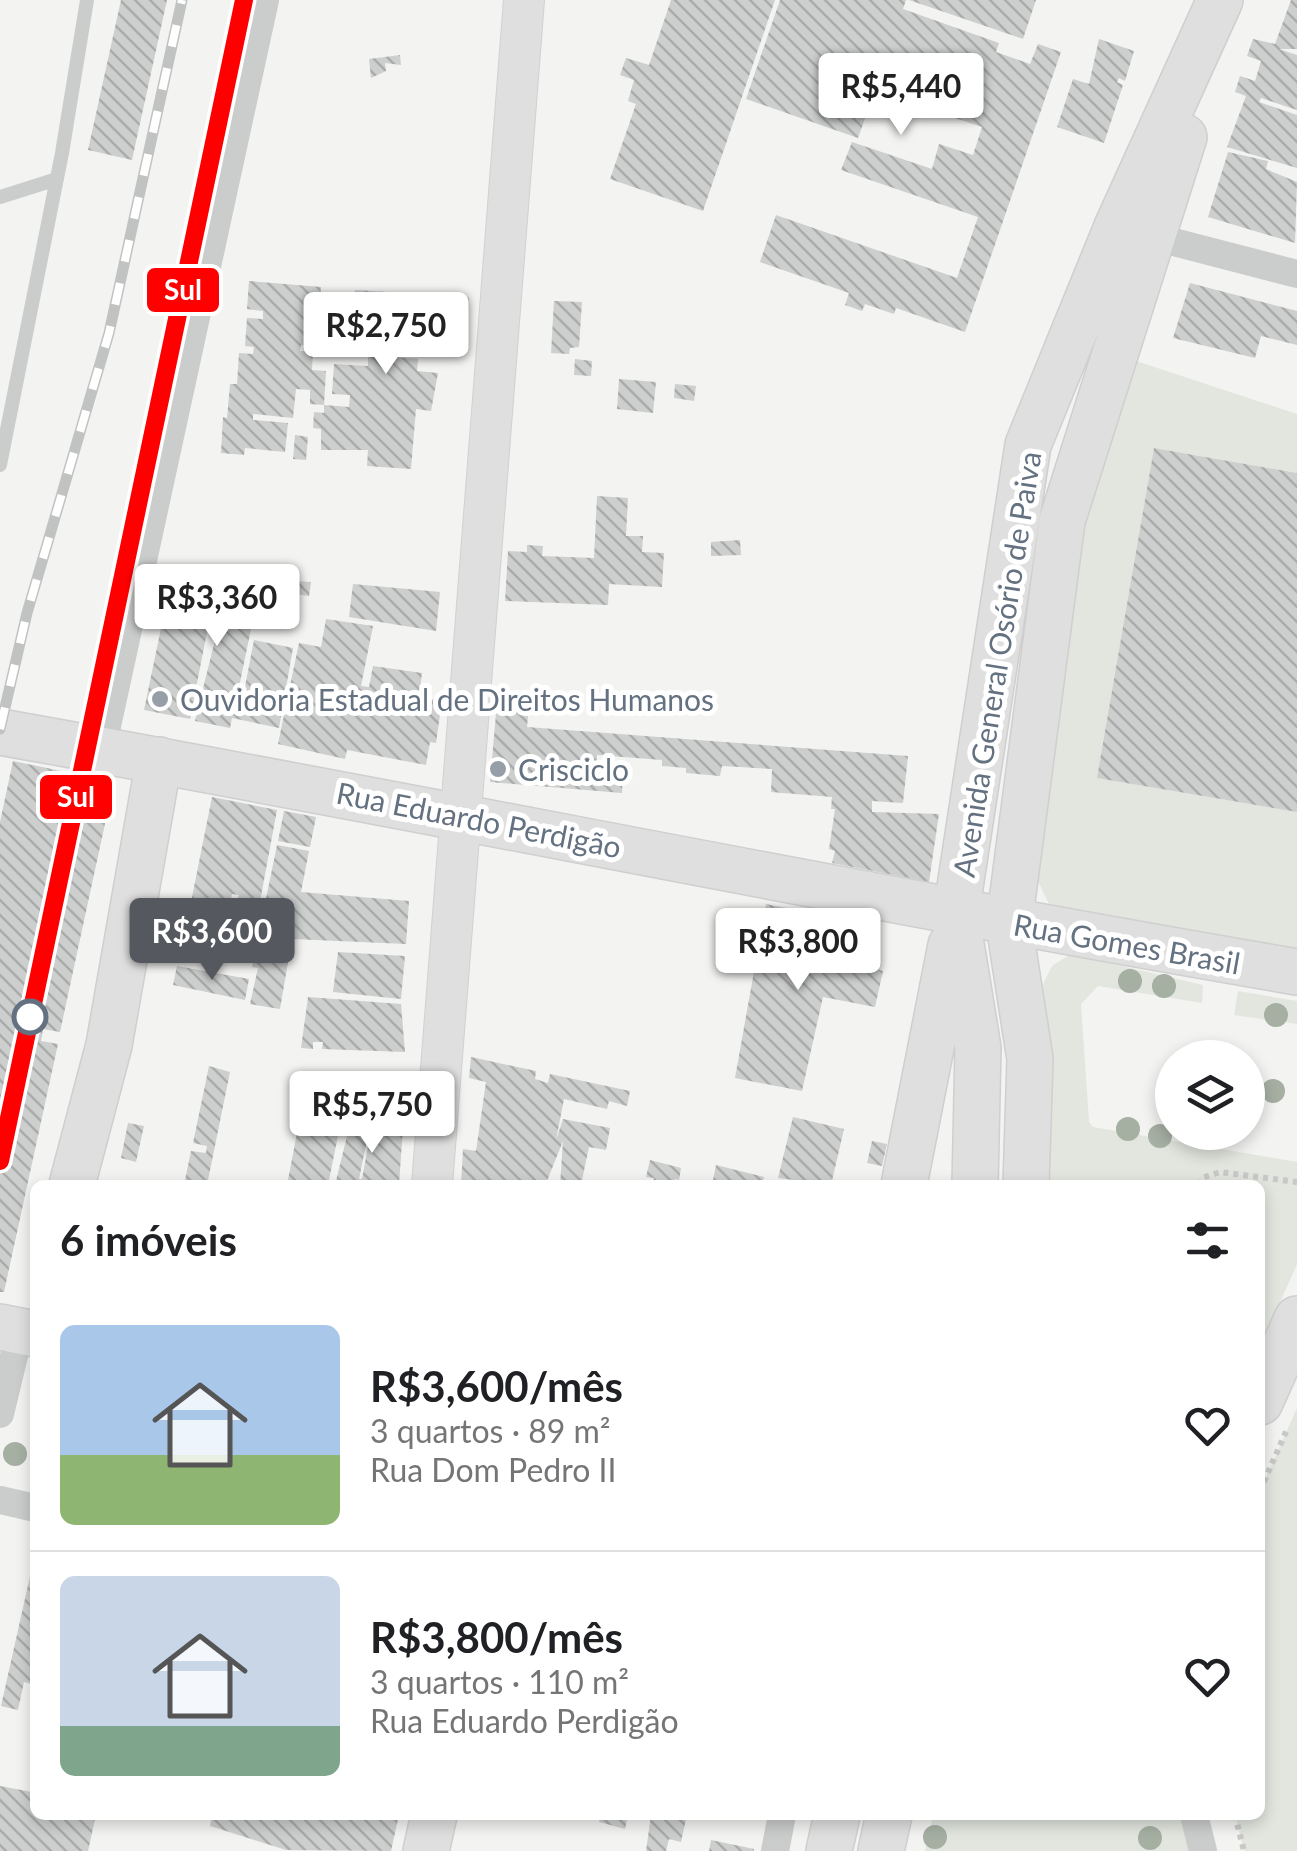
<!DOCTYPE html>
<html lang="pt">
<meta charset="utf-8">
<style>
body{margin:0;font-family:Lato,sans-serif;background:#f2f2f2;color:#202124;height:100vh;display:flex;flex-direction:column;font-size:38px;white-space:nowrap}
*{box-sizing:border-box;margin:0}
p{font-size:32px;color:#757577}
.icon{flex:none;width:55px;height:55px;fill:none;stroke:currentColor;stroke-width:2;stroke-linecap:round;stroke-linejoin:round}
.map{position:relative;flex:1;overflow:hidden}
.drawer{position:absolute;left:30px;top:1180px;width:1235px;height:640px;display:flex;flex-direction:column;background:#fff;border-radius:15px;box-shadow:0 5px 15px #0003}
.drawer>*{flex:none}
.buttons{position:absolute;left:1155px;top:1040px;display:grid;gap:20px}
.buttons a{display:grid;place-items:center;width:110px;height:110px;border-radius:50%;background:#fff;box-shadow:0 5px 15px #0003;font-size:50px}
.price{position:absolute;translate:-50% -85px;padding:0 22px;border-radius:10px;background:#fff;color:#222;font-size:32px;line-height:65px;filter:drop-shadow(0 2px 5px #0008)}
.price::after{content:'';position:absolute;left:50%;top:60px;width:30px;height:22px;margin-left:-15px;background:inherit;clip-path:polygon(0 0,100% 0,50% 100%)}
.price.selected{background:#55595f;color:#fff}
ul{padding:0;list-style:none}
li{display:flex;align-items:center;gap:30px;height:250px;padding:0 30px}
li+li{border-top:2px solid #e0e0e0}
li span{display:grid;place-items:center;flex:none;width:280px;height:200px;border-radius:15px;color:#555}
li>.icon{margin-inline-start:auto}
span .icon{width:120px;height:120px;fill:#fffc;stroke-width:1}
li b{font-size:42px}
h2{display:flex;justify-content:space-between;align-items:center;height:120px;padding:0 30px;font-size:42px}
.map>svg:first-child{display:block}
.green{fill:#e2e6df}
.building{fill:url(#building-back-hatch);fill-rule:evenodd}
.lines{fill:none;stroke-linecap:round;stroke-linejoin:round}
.secondary-casing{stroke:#d0d1d0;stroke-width:42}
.primary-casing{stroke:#cfcfcf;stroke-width:48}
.path{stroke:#c8c8c9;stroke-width:6;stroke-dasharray:5 5;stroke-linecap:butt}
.service{stroke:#cbcccc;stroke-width:14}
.minor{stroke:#cbcccc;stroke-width:28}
.secondary{stroke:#dfdfe0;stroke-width:40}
.primary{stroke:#dfdfe0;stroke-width:45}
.rail-casing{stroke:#c1c2c2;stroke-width:11}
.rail{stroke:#fff;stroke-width:8;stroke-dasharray:22;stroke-linecap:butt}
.metro-1-casing{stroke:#fff;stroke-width:25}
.metro-1{stroke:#f00;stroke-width:18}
.tree{fill:#a5afa2}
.poi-dot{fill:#969ea8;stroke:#fff;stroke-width:4}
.stop-dot{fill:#fff;stroke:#647180;stroke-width:5}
.labels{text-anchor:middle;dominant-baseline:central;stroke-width:10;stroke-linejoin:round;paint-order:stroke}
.street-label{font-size:30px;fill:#647180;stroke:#fff}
.poi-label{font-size:30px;fill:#647180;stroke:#fff;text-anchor:start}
.line-badge{stroke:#fff;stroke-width:4}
.badge-label{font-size:28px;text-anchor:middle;font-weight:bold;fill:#fff}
</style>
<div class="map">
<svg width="1297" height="1851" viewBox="0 0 1297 1851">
<defs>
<pattern id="building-back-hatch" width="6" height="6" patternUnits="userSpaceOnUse" patternTransform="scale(2.5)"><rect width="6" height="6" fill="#cdcece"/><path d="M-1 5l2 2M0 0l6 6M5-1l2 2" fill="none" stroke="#aaacac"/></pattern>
</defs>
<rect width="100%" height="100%" fill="#f3f3f1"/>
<path class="green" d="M1130 359 1297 414V473L1154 448 1098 778 1297 812V950L1049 904 1036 877 1088 495Z
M1071 954 1203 985 1202 1003 1098 986 1081 1004 1089 1122 1093 1127 1297 1162V1264L1260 1348V1185H1049L1052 1090 1043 984 1052 966Z
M1238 991 1297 1001V1024L1234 1015Z
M1297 1408V1851H1244L1235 1815H1260V1491Z
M933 1815H1181L1190 1851H925Z"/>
<path class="building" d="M121 0H167L132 160 88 150Z
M671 0H775L703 211 610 179 636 104 628 101 634 80 620 75 626 58 649 65Z
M780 0H906L903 9 999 43 996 52 1030 64 1038 44 1061 52 965 332 896 308 894 314 865 304 862 311 845 305 849 293 760 262 776 215 957 278 978 217 841 170 852 142 932 169 939 144 973 155 982 127 875 91 858 138 746 99Z
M909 0H1036L1023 39Z
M1291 0H1297V49H1279L1297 55V110L1261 98 1259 102 1297 115V168L1227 147 1246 96 1235 92 1240 76 1255 81 1261 61 1247 56 1253 39 1275 44Z
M1099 39 1134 51 1125 81 1119 78 1117 82 1123 85 1104 143 1057 127 1073 79 1089 84Z
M400 55 401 65 385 63 386 71 371 78 369 59Z
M1228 152 1268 161 1266 169 1297 182 1295 243 1208 217Z
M249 281 321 287 318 319 333 320 332 332H319L317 347 301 345 300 351H313L312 370 326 371 324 405 310 404V390L296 389 293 418 253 414V420L288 423 285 452 245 448 244 455 221 453 223 417 227 418 230 384H237L239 353 253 354 254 347 245 346 247 318 263 319V311L247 309Z
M1190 283 1297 311V345L1261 336 1255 358 1173 338Z
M355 290 469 297 468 311 440 309 435 355 377 351V356L418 359 417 371 438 373 431 411 416 409 411 469 367 466 368 450H321V429L313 428 314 412 324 413V405L349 407 350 395 332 394 334 364 368 366V356L351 354Z
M554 301 582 302 579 347 570 348 569 354 551 353Z
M575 359 592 361 591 376 574 375Z
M619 379 656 382 653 413 617 409Z
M675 384 696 386 694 401 674 398Z
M295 435 308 437 306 460 293 459Z
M1154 448 1297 473V812L1097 778Z
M597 496 628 498 626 536H643L642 552 664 553 662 587 609 584 608 605 505 601 508 551 527 552V545L543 546 542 556 594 558Z
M740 540 741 555 711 556V542Z
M157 572 311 582 309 596 279 592 278 599 258 595 238 692 232 691 226 714 233 715 237 695 243 697 254 640 293 648 279 728 232 718 230 728 195 721 216 636 215 628 208 627 190 719 144 710 165 609 150 606ZM192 592 222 594 218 614 189 608Z
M353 584 440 592 436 631 349 617Z
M326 619 373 626 361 686 369 687 373 666 422 673 419 697 442 701 436 743 430 742 426 765 347 750 345 759 278 744 285 710 295 712 297 703 287 700 299 643 321 647Z
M498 691 530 694 527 727 908 756 903 803 872 801V812L939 814 929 882 832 863 835 851 829 849 835 809H831L832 797 771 792 772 769 722 766 720 776 686 773V768L662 766V760L597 755V764L623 771 622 793 490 782Z
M13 761 114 782 60 1032 43 1029 41 1041 58 1044 4 1292H0V822Z
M212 797 277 810 259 907 245 904 244 917 235 916 239 895 232 894 227 919 212 914 213 906 191 902Z
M284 811 316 817 310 847 278 841Z
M277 845 309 851 301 892 409 901 406 944 292 939 280 1009 250 1004 258 968 252 967Z
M766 904 806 912 804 924 820 927 822 915 837 918 834 931 858 935 856 946 873 949 870 967 883 971 875 1007 823 997 802 1091 735 1078Z
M338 952 405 956 401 999 333 992Z
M177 966 249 979 245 1000 173 985Z
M308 997 401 1004 405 1052 322 1049 323 1042H313V1049L301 1048Z
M471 1057 536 1071 535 1079 548 1083 550 1074 630 1091 627 1106 609 1101 607 1109 564 1099 556 1140 563 1119 610 1128 606 1150 589 1147 581 1185H560L563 1141 547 1181 558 1185H461L463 1149 476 1151 486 1082 469 1078Z
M209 1066 230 1072 207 1185H184L191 1151 206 1153 207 1146 193 1143Z
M300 1117 340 1126 328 1185H287Z
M793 1117 844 1129 831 1185 778 1178Z
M128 1123 144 1126 136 1162 121 1158Z
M350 1124 370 1126 359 1179H362L372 1124 403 1127 399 1185H335Z
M872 1141 887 1144 882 1166 867 1163Z
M650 1160 681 1168 679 1180 675 1179 673 1185H652L654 1178 646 1177Z
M716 1165 764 1177 762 1185H712Z
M33 1563 35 1685 24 1682 18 1710 1 1706Z
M33 1784 35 1815H96L88 1851H0V1786L32 1792Z
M212 1815H399L391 1851 286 1850 210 1826Z
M600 1815H628L625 1829 599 1822Z
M651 1815H687L681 1842 669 1839 666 1851H646Z
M711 1840 754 1849V1851H709Z"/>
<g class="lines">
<g class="secondary-casing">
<path id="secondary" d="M432 1185 524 0"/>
</g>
<g class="primary-casing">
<path id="primary" d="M0 732C433 809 863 898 1297 972
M72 1185 109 1045 159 760
M904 1185 951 945
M975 1185 978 1048 956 913 1028 445 1117 227 1220 0
M1026 1185 1030 1059 1009 924 1062 521 1184 137
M0 1327 35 1334
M1260 1402 1297 1319
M426 1851 434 1815
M829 1851 837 1815
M881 1851 889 1815"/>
</g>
<path class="path" d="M1199 1185 1202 1178 1220 1172 1297 1182
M1260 1491 1288 1427
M1235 1815 1244 1851"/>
<path class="service" d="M0 197 57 179
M0 465 62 153 87 0"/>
<path class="minor" d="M1139 233 1297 274
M102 749 265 0
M0 1414 20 1331
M0 1500 35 1508
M1194 1815 1203 1851
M775 1851 782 1815"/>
<use href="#secondary" class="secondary"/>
<use href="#primary" class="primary"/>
<g class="rail-casing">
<path id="rail" d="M0 729 27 613 109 333 182 0"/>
</g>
<use href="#rail" class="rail"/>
<g class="metro-1-casing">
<path id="metro-1" d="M0 1161 244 0"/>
</g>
<use href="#metro-1" class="metro-1"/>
</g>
<g class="tree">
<circle cx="1130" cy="981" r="12"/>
<circle cx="1164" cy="986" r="12"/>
<circle cx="1276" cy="1015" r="12"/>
<circle cx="1273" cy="1091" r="12"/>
<circle cx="1128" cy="1129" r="12"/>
<circle cx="1160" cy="1136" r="12"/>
<circle cx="15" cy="1454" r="12"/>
<circle cx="935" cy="1837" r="12"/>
<circle cx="1150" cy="1838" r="12"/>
</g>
<g class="poi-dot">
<circle cx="160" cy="699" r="10"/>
<circle cx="498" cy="769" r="10"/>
</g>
<circle class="stop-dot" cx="30" cy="1017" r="16"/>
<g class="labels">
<g class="street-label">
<text transform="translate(996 664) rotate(-81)">Avenida General Osório de Paiva</text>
<text transform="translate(479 819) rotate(11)">Rua Eduardo Perdigão</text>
<text transform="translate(1127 943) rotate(10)">Rua Gomes Brasil</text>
</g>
<g class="poi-label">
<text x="180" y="699">Ouvidoria Estadual de Direitos Humanos</text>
<text x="518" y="769">Crisciclo</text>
</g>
</g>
<g class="line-badge">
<rect x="145" y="266" width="76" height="48" rx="10" fill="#f00"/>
<rect x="38" y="773" width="76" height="48" rx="10" fill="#f00"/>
</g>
<g class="badge-label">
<text x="183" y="300">Sul</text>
<text x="76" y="807">Sul</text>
</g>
</svg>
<div class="buttons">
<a><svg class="icon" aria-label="layers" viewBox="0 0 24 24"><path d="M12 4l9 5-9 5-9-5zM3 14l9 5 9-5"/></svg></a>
</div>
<b class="price" style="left:901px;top:138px">R$5,440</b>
<b class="price" style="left:386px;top:377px">R$2,750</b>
<b class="price" style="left:217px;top:649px">R$3,360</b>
<b class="price selected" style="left:212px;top:983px">R$3,600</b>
<b class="price" style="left:798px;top:993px">R$3,800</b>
<b class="price" style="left:372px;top:1156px">R$5,750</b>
<section class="drawer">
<h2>6 imóveis<svg class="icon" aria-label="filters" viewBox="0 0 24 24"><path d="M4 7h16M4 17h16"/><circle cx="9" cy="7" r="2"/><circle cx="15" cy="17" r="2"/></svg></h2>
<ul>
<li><span style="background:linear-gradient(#a9c7e8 65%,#8fb573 0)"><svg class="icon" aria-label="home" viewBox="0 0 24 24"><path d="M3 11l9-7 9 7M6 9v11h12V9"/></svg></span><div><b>R$3,600/mês</b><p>3 quartos · 89 m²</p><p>Rua Dom Pedro II</p></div><svg class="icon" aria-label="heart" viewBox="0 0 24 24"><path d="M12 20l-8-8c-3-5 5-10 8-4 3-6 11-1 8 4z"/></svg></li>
<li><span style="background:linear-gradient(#c9d6e8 75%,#7fa58c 0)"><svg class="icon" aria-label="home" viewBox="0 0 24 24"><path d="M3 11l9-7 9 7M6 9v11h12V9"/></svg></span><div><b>R$3,800/mês</b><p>3 quartos · 110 m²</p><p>Rua Eduardo Perdigão</p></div><svg class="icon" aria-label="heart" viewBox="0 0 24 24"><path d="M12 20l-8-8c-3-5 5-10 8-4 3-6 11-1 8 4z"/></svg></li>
</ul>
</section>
</div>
